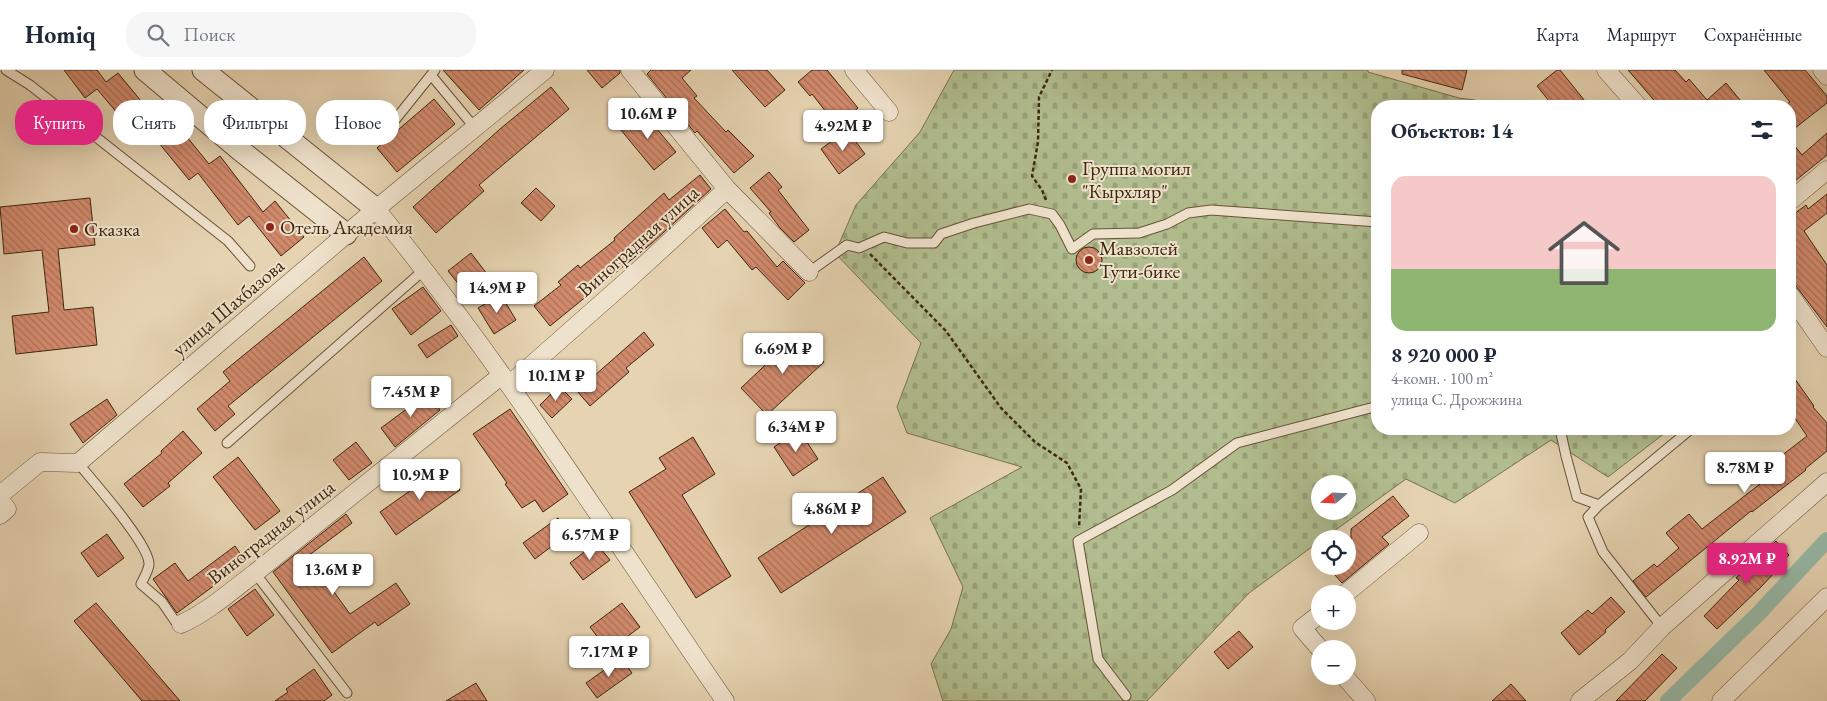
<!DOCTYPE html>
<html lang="ru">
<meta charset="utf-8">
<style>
body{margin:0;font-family:"EB Garamond",serif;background:#f6f6f7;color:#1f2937;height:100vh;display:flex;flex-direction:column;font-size:19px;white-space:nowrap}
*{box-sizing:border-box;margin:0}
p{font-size:16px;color:#747a83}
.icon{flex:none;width:28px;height:28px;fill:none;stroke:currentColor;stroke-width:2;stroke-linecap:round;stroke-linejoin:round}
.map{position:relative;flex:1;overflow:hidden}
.details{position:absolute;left:1371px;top:30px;width:425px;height:335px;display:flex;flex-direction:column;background:#fff;border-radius:20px;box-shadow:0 5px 20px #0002}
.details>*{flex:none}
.hud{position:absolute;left:15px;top:30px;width:475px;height:45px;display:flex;gap:10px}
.needle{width:32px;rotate:251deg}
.fabs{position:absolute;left:1311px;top:405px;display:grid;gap:10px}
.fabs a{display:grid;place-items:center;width:45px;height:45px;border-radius:50%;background:#fff;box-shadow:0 5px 20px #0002;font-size:25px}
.price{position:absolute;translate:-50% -42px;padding:0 11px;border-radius:5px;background:#fff;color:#222;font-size:16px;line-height:32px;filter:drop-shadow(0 1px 2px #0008)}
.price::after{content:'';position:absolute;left:50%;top:30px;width:15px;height:11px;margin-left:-8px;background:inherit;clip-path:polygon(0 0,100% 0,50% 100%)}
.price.active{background:#db2777;color:#fff}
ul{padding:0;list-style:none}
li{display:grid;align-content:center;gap:10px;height:265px;padding:0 20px}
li+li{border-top:1px solid #e0e1e3}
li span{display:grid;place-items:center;height:155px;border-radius:15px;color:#555}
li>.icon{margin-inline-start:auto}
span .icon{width:90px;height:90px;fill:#fffc;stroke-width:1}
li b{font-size:21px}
h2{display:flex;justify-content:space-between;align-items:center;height:60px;padding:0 20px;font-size:21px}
.chip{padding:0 18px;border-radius:20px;background:#fff;box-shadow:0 5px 20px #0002;font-size:18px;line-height:45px}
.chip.active{background:#db2777;color:#fff}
header{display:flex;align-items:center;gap:30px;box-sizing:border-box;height:70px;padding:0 25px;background:#fff;border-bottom:1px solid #e0e1e3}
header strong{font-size:24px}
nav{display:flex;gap:28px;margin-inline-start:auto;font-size:18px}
.search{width:350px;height:45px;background:#f6f6f7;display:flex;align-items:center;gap:12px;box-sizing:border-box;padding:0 18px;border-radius:20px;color:#747a83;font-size:19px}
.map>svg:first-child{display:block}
.cemetery{fill:url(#cemetery-stones);stroke:#78724e;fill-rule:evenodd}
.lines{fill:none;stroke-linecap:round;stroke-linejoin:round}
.canal{stroke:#97b9a7;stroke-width:16}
.building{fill:url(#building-back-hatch);stroke:#3f270e}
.service-casing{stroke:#695237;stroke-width:11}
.minor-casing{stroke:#695237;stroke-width:19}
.tertiary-casing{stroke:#695237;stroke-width:23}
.path{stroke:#3f270e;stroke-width:2.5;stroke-dasharray:4 2.5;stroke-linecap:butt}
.service{stroke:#efe2cc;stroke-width:9}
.minor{stroke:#efe2cc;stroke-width:18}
.tertiary{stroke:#efe2cc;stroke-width:21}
.poi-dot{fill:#8f2418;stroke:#efe2cc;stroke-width:2}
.labels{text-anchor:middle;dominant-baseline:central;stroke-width:4;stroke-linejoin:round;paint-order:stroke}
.poi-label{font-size:20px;fill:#3f270e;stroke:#efe2cc;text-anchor:start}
.street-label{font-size:20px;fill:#3f270e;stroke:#efe2cc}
</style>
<header>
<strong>Homiq</strong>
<div class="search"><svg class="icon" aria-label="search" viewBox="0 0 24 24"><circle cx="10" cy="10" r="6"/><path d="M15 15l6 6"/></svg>Поиск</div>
<nav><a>Карта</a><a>Маршрут</a><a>Сохранённые</a></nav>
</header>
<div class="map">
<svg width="1827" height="631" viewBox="0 0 1827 631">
<defs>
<pattern id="cemetery-stones" width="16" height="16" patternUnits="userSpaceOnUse" patternTransform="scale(1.25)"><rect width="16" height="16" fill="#b1bd8e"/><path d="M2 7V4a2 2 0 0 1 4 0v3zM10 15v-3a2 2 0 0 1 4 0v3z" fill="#99a279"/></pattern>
<pattern id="building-back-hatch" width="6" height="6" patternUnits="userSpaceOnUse" patternTransform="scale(1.25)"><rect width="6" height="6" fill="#d28a6d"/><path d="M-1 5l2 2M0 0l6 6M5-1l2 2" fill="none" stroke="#ac7158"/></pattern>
</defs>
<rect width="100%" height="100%" fill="#e6d3b1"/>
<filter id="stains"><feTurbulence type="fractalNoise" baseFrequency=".004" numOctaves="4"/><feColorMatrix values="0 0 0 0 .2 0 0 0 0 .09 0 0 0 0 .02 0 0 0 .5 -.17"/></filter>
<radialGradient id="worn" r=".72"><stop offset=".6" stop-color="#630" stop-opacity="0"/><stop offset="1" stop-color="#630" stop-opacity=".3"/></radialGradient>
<path class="cemetery" d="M954 0H1368V2L1459 28 1475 30 1484 36H1378V359H1670L1608 407 1551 370 1455 433 1406 409 1323 469H1320V471L1249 523 1147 631H943L931 594 951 559 963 517 930 448 1022 397 907 363 897 337 921 273 835 183 856 135 920 62ZM1320 414H1348V441H1320Z"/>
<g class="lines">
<path class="canal" d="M1668 631 1758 544 1827 470"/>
</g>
<path class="building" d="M64 0H97L106 12 118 3 160 54 169 45 209 94 220 86 263 142 275 131 304 167 281 186 249 146 238 155 198 103 189 110 150 62 140 70 97 19 85 28Z
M443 0H524L479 40Z
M587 0H620V3L602 18Z
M651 0H691L682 8 697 26 694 28 726 62 728 60 754 86 734 103 697 61 695 63 647 4Z
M732 0H767L785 20 765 37Z
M812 0H827L858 38 837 56 812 24 810 26 798 12Z
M1402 0H1467L1462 20 1402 4Z
M1557 0H1560L1589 36H1553L1537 16Z
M1628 0H1675L1686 12 1689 9 1707 30 1726 13 1740 30 1733 36H1659Z
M1764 0H1805L1827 26V33L1790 62V36L1787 34 1790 32Z
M551 17 569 39 479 115 484 121 436 163 413 137 500 59Z
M434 29 455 54 397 102 377 78Z
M642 41 676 82 654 100 620 59Z
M847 60 865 84 839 104 821 79Z
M1827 63V85L1790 115V70L1802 85Z
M769 102 782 117 778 120 809 160 794 172 780 158 769 143 771 142 750 118Z
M700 105 711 119 652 173 550 256 534 236 561 215 558 212 578 195 580 198 615 170 614 168 664 123 669 130Z
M536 118 555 136 541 151 521 133Z
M1827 124V143L1804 161 1827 195V257L1790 208V147L1806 135 1808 139Z
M90 128 95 175 58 179 64 240 93 237 97 275 16 284 12 246 49 242 42 180 4 184 0 137Z
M725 139 744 162 747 161 777 197 783 191 805 213 788 230 756 197 752 200 727 170 718 178 702 158Z
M1076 190a13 13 0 1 1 26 0a13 13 0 1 1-26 0Z
M471 183 487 204 465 222 448 201Z
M364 187 382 211 228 336 235 344 215 361 197 339 230 311 223 302Z
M423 217 441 241 411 265 392 239Z
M501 225 516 250 494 264 478 238Z
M451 255 458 266 427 288 418 275Z
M644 262 654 275 626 298 629 302 590 336 577 321Z
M798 264 824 292 767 345 741 318Z
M1790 302 1814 336 1813 337 1827 353V381L1805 399 1806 400 1752 442 1751 441 1646 527 1633 511 1654 494 1657 497 1679 478 1666 463 1689 444 1702 459 1769 407 1763 400 1807 366 1790 341Z
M559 316 572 329 552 348 540 335Z
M425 319 440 340 395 377 381 358 408 338 405 334Z
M107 329 117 345 83 373 70 354Z
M510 339 568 424 543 442 535 430 522 438 505 414 507 413 473 364Z
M799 360 818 389 793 406 774 377Z
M183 361 202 383 168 413 170 416 143 437 124 414 162 383 161 381Z
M693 367 715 404 682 425 731 506 696 528 629 422 666 399 659 388Z
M356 372 372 393 349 410 333 390Z
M238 387 280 441 255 460 213 407Z
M444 397 460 420 396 465 380 442Z
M883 407 906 442 781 523 758 488Z
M1393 426 1409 446 1382 467 1389 474 1342 513 1327 496H1348V476L1351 480V459Z
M346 444 352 453 308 486 350 544 396 513 410 534 378 556 375 552 332 583 273 502Z
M558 448 569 463 535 489 523 473Z
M107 464 124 488 98 507 81 483Z
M1776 471 1789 485 1773 500 1775 502 1762 516 1717 559 1704 546 1739 510 1736 508Z
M596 473 610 490 583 510 570 493Z
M235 476 246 492 177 543 153 509 175 493 188 511Z
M255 519 274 545 247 566 228 539Z
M1611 527 1625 542 1605 560 1606 562 1579 585 1561 563 1588 540 1592 544Z
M96 533 180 631H142L74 551Z
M622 533 640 557 608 581 590 557Z
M1239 561 1253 577 1228 599 1214 582Z
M1662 584 1677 598 1645 631H1616Z
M621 588 632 603 597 628 586 613Z
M314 599 332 625 324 631H275L288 622 286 619Z
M476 613 487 631H446Z
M1511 614 1526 631H1492Z"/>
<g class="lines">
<g class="service-casing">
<path id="service" d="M6 0 30 15 228 171 250 196
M431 5 475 58
M378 65 395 50 435 0
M809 202 847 175 859 178 884 167 907 173H934L941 164 974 153 1029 139 1052 144 1060 155 1072 179 1093 164 1139 163 1167 154 1188 143 1211 140 1378 152
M1560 359 1566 386 1577 427 1599 435 1588 447 1603 482 1662 557
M227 373 425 199
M78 393C92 410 151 476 149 495 148 501 144 508 141 514L162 532 175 551 181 554
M1599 435 1691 359
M255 503 347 623
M1126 626 1098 589 1078 471 1172 420 1237 373 1378 336"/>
</g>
<g class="minor-casing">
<path id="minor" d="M630 0 727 119 809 202
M854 0 889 42
M1606 0 1638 36
M1822 0 1827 6
M1790 131 1827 100
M376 139C503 295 611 465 725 631
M1790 225 1827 278
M509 315 629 209 727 119
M0 425 40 392 78 393 376 139 545 0
M0 431 7 439 0 445
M1345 524 1419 463
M1320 544 1302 558 1320 579
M181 554C208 542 231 521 255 503L502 305
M1344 606 1366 631
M1580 631 1630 591 1662 557 1827 412
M1721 631 1827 527"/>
</g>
<g class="tertiary-casing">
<path id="tertiary" d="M145 0 240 80 346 164
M203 0 376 139"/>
</g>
<path class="path" d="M1046 130 1042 120 1032 106 1038 72 1039 27 1052 0
M870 184 946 261 1001 338 1035 372 1067 393 1081 419 1079 458"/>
<use href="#service" class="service"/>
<use href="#minor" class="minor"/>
<use href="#tertiary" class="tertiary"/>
</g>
<g class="poi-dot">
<circle cx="1072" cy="109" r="5"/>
<circle cx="270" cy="157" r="5"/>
<circle cx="74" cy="159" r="5"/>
<circle cx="1089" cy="190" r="5"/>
</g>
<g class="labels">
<g class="poi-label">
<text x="1082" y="98">Группа могил<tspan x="1082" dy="23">"Кырхляр"</tspan></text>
<text x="280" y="157">Отель Академия</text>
<text x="84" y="159">Сказка</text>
<text x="1099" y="178">Мавзолей<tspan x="1099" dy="23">Тути-бике</tspan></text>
</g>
<g class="street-label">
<text transform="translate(638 171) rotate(-42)">Виноградная улица</text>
<text transform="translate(228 237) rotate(-40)">улица Шахбазова</text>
<text transform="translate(271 462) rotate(-38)">Виноградная улица</text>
</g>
</g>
<rect width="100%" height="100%" filter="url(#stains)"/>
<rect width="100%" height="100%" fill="url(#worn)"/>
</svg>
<div class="fabs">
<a><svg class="needle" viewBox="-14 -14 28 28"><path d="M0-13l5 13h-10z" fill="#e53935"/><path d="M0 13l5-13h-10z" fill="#747a83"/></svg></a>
<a><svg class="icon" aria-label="locate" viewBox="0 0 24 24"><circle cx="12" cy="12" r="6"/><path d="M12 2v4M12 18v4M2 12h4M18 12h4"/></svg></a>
<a>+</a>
<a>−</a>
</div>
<b class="price" style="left:648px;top:70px">10.6M ₽</b>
<b class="price" style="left:843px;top:82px">4.92M ₽</b>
<b class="price" style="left:497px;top:244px">14.9M ₽</b>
<b class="price" style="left:783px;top:305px">6.69M ₽</b>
<b class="price" style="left:556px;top:332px">10.1M ₽</b>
<b class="price" style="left:411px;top:348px">7.45M ₽</b>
<b class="price" style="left:796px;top:383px">6.34M ₽</b>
<b class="price" style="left:1745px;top:424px">8.78M ₽</b>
<b class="price" style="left:420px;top:431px">10.9M ₽</b>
<b class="price" style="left:832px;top:465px">4.86M ₽</b>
<b class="price" style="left:590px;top:491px">6.57M ₽</b>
<b class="price active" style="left:1747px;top:515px">8.92M ₽</b>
<b class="price" style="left:333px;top:526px">13.6M ₽</b>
<b class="price" style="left:609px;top:608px">7.17M ₽</b>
<div class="hud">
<a class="chip active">Купить</a>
<a class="chip">Снять</a>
<a class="chip">Фильтры</a>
<a class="chip">Новое</a>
</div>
<section class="details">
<h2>Объектов: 14<svg class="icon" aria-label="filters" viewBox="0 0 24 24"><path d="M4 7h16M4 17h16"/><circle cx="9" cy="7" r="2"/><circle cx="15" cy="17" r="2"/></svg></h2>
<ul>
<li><span style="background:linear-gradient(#f6c9c9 60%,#8fb573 0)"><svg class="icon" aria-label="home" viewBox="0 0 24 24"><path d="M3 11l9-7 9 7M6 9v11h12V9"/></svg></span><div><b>8 920 000 ₽</b><p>4-комн. · 100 m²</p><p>улица С. Дрожжина</p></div></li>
</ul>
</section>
</div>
